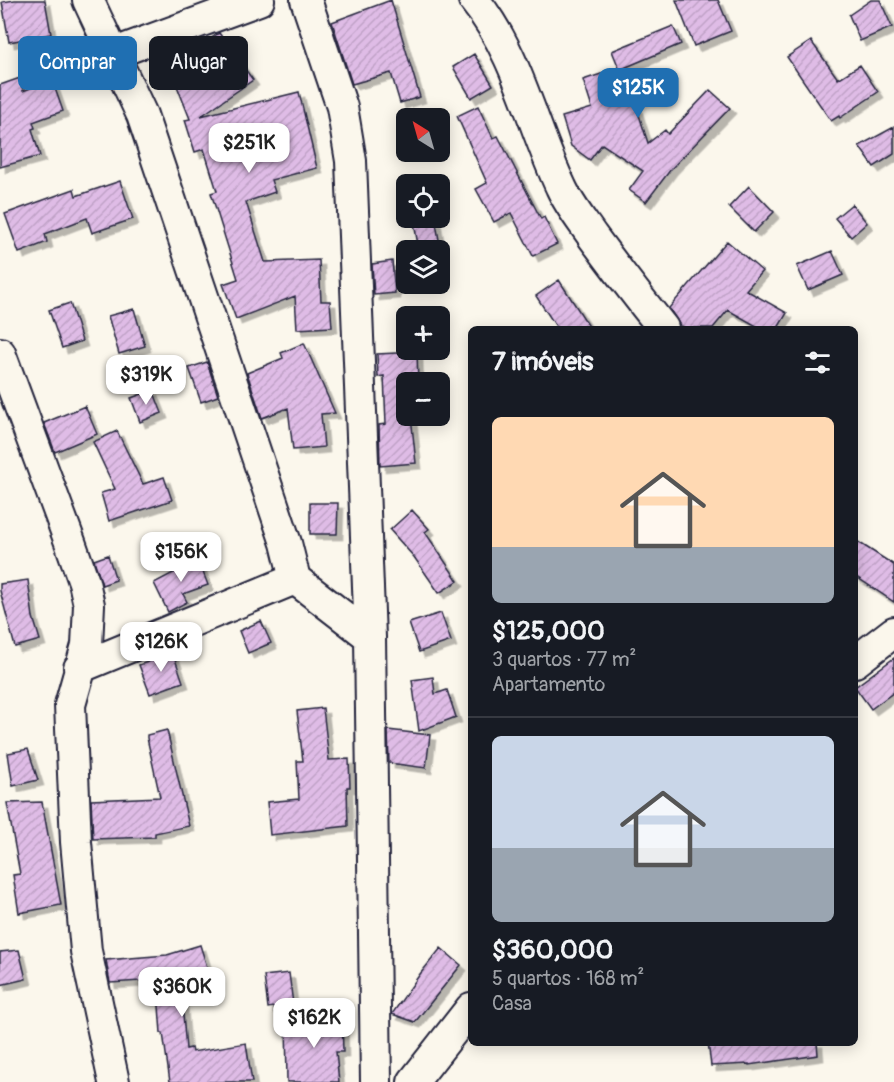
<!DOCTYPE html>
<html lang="pt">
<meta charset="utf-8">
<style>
body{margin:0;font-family:Pangolin,sans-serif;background:#20242c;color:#f1f3f6;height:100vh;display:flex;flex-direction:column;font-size:22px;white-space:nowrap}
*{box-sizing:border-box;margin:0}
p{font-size:20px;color:#9ea1a6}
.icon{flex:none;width:33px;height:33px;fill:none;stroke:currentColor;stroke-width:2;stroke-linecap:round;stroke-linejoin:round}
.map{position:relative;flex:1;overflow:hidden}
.side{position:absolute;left:468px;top:326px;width:390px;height:720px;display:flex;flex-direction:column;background:#171b24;border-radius:9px;box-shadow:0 3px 15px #0003}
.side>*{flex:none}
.hud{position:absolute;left:18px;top:36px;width:360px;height:54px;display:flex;gap:12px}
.needle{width:39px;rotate:323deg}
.tools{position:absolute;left:396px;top:108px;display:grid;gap:12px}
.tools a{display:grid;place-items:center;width:54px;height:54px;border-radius:9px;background:#171b24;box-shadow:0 3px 15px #0003;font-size:30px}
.price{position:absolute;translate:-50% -51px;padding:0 14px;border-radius:12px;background:#fff;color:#222;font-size:20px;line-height:39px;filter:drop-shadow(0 2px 3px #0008)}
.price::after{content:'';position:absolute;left:50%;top:36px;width:18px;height:14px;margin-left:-9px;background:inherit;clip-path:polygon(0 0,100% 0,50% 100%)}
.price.active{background:#1f6fb2;color:#fff}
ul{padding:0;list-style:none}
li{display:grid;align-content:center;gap:12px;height:318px;padding:0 24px}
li+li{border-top:2px solid #363941}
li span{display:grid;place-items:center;height:186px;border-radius:9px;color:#555}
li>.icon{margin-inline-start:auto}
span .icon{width:108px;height:108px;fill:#fffc;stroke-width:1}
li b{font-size:26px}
h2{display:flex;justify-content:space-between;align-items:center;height:72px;padding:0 24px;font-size:26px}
.tag{padding:0 21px;border-radius:9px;background:#171b24;box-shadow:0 3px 15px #0003;font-size:21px;line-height:54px}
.tag.active{background:#1f6fb2;color:#fff}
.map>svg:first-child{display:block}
.building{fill:url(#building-hatch);stroke:#22223b;stroke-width:1.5;filter:url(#shadow)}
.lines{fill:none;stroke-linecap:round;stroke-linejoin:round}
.minor-casing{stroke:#22223b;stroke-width:34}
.minor{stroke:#fbf7ec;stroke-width:30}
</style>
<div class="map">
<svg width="894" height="1082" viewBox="0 0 894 1082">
<defs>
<pattern id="building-hatch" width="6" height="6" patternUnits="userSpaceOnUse" patternTransform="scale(1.5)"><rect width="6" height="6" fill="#dfbce6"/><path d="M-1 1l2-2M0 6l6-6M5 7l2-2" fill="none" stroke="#bfa1c6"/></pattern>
<filter id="shadow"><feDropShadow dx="5.5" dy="5.5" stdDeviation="0" flood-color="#0004"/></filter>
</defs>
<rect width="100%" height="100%" fill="#fbf7ec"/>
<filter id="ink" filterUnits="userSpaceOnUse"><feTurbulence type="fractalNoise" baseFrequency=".0167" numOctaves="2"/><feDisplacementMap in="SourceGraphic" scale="12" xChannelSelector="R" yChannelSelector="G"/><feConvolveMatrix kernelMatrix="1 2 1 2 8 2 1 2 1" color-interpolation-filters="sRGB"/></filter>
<g filter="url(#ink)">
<path class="building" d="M15 0H45L51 34 9 42 2 2Z
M391 0 420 97 400 103 391 73 352 84 332 22Z
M676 0H718L731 31 694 46Z
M871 0H880L892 27 860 41 849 15Z
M673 26 681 44 624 68 648 143 665 130 668 134 710 90 730 108 671 169 646 202 629 190 643 171 602 144 590 160 571 146 562 117 592 108 583 80 619 68 612 51Z
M219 33 253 80 201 116 299 92 317 168 271 180 275 192 246 202 265 262 319 260 321 301H330L332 327 297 329 295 296 236 319 223 284 238 279 211 193 217 191 204 149 195 152 185 120 190 119 164 53 189 44 192 51Z
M811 41 838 79 860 65 878 92 840 118 839 116 831 121 787 57Z
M474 54 493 85 471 98 453 67Z
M20 78 23 91 52 80 63 111 33 122 35 128 32 129 40 156 0 167V85Z
M478 106 493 138 498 136 541 219 544 217 557 244 533 256 511 213 494 222 476 189 487 183 457 116Z
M894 127V154L874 167 859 146Z
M428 178 429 184H407V181Z
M120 181 133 219 92 233 87 218 45 234 47 242 19 253 5 214 74 189 76 196Z
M749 186 774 212 754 232 729 207Z
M852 204 867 223 851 237 835 218Z
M413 218H435L440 245 427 250H419Z
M727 241 762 271 746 290 787 313 778 328H760L728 310 713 328H685L679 324 669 308Z
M832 251 843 275 808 290 797 266Z
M392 261 395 293 374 295 372 264Z
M559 280 590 328H557L536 296Z
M70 303 82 341 62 348 49 310Z
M134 309 145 346 119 354 108 316Z
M304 343 335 413 321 414 324 447 293 450 288 408 262 418 247 373 283 358 281 353Z
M417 352 418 382H406V416H411L416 463 380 466 379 425 386 424 384 376 378 377 377 354Z
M207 362 218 396 201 402 189 368Z
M153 390 162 413 140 422 131 398Z
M85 406 97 434 55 452 44 423Z
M117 431 143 484 164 477 172 500 109 521 101 493 115 489 93 442Z
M310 503H338L337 534H310Z
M412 510 429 529 425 532 458 581 439 593 414 557 390 530Z
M855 540 894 565V602L855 576Z
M196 554 208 585 183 594 187 602 168 612 154 583 179 570 176 562Z
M108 555 116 580 102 585 94 560Z
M28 580 33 617 40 640 15 647 0 591V584Z
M441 613 451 641 419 652 409 623Z
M261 621 271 643 248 653 239 631Z
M173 653 183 682 150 694 139 665Z
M894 658V692L871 709 855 687Z
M433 677 435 694 447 690 456 717 419 731 412 680Z
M323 708 329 760 349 759 350 787H347L348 826 270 835 267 802 299 799 297 761H303L297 711Z
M167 730 189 826 155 833V837L93 839 91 800 160 797 147 738V735Z
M388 730 430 735 426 768 389 763Z
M28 749 38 780 13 786 8 753Z
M42 802 61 905 19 913 13 875 20 874 7 803Z
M200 945 208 970 180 979 186 1049 191 1048 192 1052 246 1043 252 1082H170L163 1033H161L157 980 110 983 106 960 167 955Z
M441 948 461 965 415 1022 392 1014 420 974Z
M19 950 26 979 0 985V952Z
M289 973 293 1004 268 1008 264 976Z
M342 1016 343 1052H336L339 1082H287L286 1018Z
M708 1042H817L818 1055 749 1065V1064L711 1066Z"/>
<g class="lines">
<g class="minor-casing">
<path id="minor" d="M88 0 142 115 286 543 295 579 370 637
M306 0 342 107 351 161 370 637 376 1082
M474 0C517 52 532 126 561 187 569 205 582 221 593 237 616 268 639 298 663 328
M112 54 259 0
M0 353 70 542 84 582 89 605 87 645 70 705 76 842 86 951 114 1082
M855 662 894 632
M79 668 295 579
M413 1082 471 1008"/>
</g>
<use href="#minor" class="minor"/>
</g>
</g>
</svg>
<div class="tools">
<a><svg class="needle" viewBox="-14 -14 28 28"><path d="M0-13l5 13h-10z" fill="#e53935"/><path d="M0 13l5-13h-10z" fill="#9ea1a6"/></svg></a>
<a><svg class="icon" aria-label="locate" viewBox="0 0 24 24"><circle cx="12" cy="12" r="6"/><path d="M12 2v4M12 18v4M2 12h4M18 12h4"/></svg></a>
<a><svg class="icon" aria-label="layers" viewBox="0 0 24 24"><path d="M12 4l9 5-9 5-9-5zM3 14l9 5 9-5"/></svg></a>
<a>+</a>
<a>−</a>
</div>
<b class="price active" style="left:638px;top:119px">$125K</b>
<b class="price" style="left:249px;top:174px">$251K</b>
<b class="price" style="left:146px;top:406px">$319K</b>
<b class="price" style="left:181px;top:583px">$156K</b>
<b class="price" style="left:161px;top:673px">$126K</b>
<b class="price" style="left:182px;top:1018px">$360K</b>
<b class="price" style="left:314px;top:1049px">$162K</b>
<div class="hud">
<a class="tag active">Comprar</a>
<a class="tag">Alugar</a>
</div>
<section class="side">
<h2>7 imóveis<svg class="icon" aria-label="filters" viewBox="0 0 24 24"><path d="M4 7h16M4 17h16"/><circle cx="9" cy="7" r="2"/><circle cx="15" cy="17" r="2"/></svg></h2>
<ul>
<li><span style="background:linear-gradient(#ffd9b3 70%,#9aa5b1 0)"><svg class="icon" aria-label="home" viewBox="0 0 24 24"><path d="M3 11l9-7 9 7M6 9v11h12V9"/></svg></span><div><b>$125,000</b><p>3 quartos · 77 m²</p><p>Apartamento</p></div></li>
<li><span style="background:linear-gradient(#c9d6e8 60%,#9aa5b1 0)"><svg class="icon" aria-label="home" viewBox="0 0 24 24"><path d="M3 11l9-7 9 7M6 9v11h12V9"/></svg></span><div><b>$360,000</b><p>5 quartos · 168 m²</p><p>Casa</p></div></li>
</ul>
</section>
</div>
